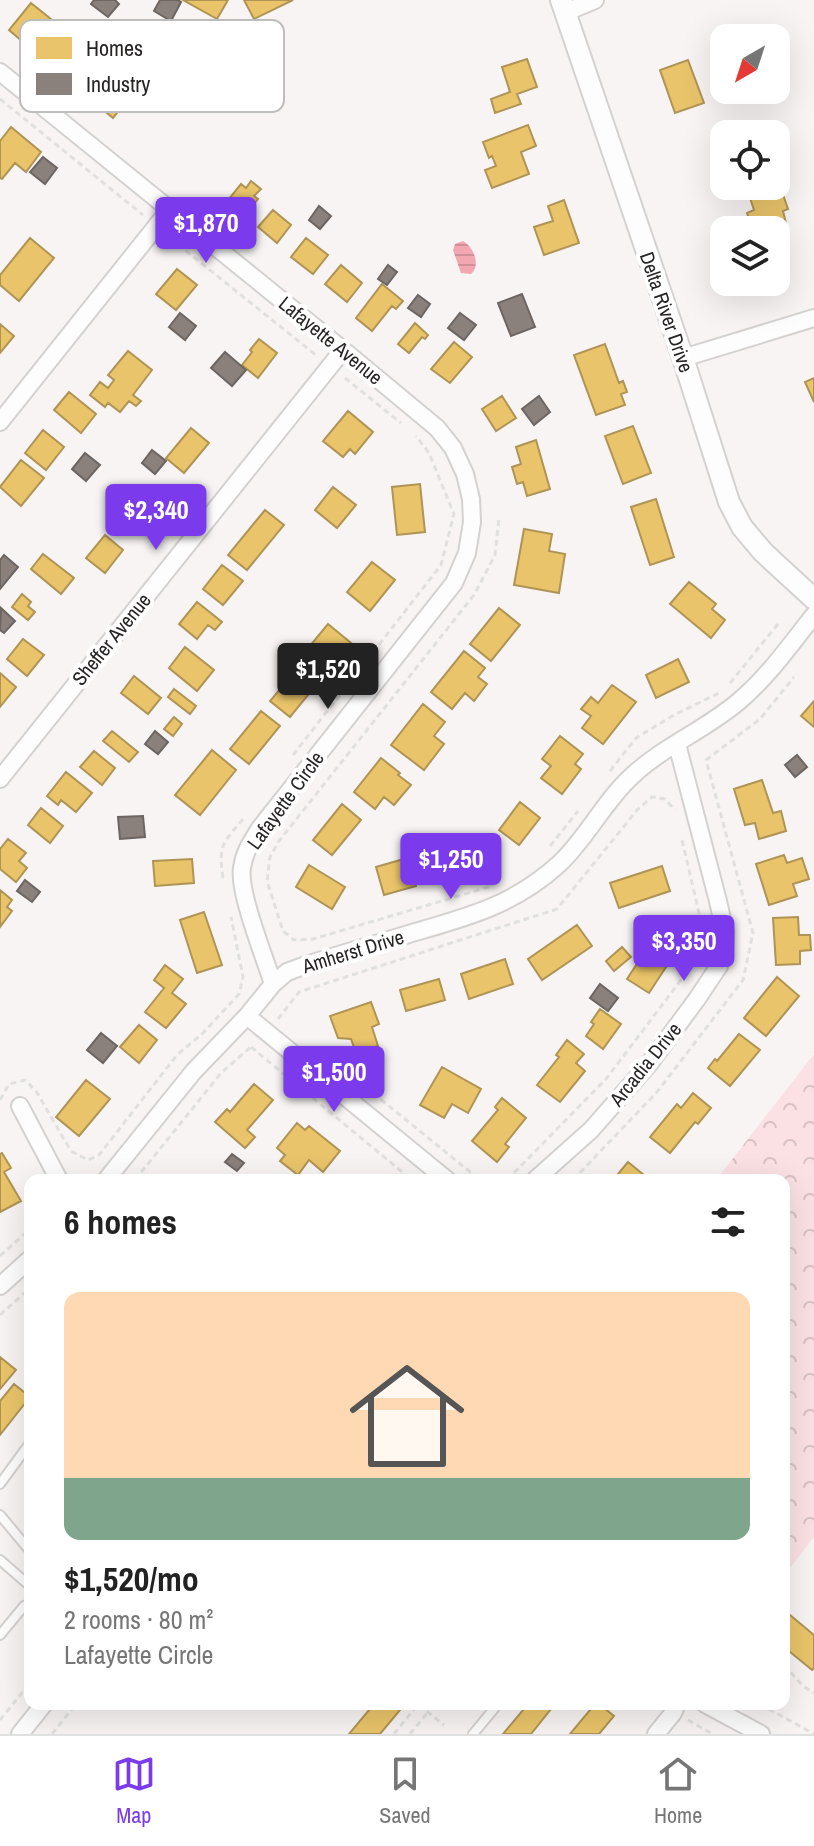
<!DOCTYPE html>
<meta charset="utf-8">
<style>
body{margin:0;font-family:"Archivo Narrow",sans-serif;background:#f6f6f6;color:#222;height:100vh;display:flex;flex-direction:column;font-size:30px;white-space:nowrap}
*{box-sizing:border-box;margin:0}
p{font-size:26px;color:#767676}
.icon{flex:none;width:44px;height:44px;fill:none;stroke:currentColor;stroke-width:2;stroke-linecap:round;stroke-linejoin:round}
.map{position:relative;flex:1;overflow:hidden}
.details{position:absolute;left:24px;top:1174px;width:766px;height:536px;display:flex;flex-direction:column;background:#fff;border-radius:16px;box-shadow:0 8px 32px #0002}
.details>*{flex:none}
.needle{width:52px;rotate:219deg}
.tools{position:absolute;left:710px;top:24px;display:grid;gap:16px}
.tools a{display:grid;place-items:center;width:80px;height:80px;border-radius:16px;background:#fff;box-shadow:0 8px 32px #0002;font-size:40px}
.price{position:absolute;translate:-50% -68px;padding:0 18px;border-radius:8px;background:#7c3aed;color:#fff;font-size:26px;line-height:52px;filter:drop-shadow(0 2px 4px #0008)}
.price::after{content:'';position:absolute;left:50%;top:48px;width:24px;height:18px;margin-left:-12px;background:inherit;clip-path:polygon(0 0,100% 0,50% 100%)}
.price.on{background:#222;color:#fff}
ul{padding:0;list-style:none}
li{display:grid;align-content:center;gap:16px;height:424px;padding:0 40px}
li span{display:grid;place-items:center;height:248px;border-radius:16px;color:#555}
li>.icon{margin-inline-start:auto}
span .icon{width:144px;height:144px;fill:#fffc;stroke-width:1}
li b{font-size:34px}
h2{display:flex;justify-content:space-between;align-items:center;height:96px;padding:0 40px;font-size:34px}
.dock{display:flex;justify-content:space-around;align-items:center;height:112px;border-top:2px solid #e0e0e0;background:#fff;font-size:22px;color:#767676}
.dock a{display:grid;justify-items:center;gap:4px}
.dock .on{color:#7c3aed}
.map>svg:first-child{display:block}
.forest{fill:url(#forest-crowns)}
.water{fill:url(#water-rules)}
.homes{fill:#e9c46a;stroke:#af9455;stroke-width:2}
.industry{fill:#8a817c;stroke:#6c6562;stroke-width:2}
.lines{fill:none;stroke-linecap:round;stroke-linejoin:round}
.service-casing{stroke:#d4d1d1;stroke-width:12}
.minor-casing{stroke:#d4d1d1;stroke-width:20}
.tertiary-casing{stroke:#d4d1d1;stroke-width:24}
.path{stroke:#e0e0e0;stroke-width:3;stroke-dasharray:6 4;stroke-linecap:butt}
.service{stroke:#fefdfd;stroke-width:8}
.minor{stroke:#fefdfd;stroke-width:16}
.tertiary{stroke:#fefdfd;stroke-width:20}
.labels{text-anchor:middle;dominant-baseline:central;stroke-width:8;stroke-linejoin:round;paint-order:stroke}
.street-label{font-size:20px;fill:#272424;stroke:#fff}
.key{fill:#fff;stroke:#bebdbd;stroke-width:2}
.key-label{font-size:22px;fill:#272424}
</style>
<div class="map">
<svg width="814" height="1734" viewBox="0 0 814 1734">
<defs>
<pattern id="forest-crowns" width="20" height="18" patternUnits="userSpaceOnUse" patternTransform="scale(2)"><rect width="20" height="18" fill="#fbe1e3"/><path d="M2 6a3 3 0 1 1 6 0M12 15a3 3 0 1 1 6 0" fill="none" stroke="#d7c1c3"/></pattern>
<pattern id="water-rules" width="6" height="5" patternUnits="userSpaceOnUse" patternTransform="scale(2)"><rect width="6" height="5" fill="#f3a8b1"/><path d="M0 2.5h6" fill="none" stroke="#d09098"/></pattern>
</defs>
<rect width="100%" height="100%" fill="#f8f4f4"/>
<path class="forest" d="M814 1054V1537L784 1576V1180H716Z"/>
<path class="water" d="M463 241C474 247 481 266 471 274L461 273 453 250 455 244Z"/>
<path class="homes" d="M183 0H228L217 19Z
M244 0H293L254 19Z
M31 3 52 20 29 47 9 30Z
M99 56 110 65 101 77 115 88 118 85 131 95 113 118 101 108 104 104 99 101 96 104 89 99 92 95 88 92 86 95 75 87Z
M527 59 537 87 517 94 521 104 495 113 491 99 510 92 502 67Z
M688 60 704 103 675 113 660 70Z
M528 125 536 146 521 152 529 174 492 188 485 170 496 166 492 156 489 158 483 142Z
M11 127 41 152 26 172 15 163 2 179 0 178V141Z
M251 181 261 189 254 196 258 199 242 219 224 205 241 184 246 188Z
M740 186H770L771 189 780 186 788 209 783 211 786 223 779 225 786 247 776 250V230H753L747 213 754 210 747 189 742 191Z
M564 200 579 243 544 255 534 227 553 221 548 206Z
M273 210 291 225 277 243 258 227Z
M30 238 54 258 19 301 0 285V275Z
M306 238 328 255 313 274 291 257Z
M341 265 362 283 347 302 325 284Z
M177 269 197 285 176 310 156 294Z
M382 284 403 301 396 309 392 306 372 331 356 318Z
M415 323 428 335 425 339 422 337 409 353 398 344Z
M0 324 14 336 0 353Z
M259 339 277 353 258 378 242 365 252 352 250 350Z
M454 342 472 357 450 383 431 369Z
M605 344 619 383 623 381 627 392 621 394 625 405 596 415 574 355Z
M128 351 152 370 133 395 141 401 136 406 129 401 120 412 108 403 105 407 90 395 100 382 108 388 114 380 108 375Z
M814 378V402L805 382Z
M69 392 96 414 81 433 54 410Z
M502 396 516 418 496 431 482 409Z
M348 411 373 432 355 454 350 449 343 457 323 441Z
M633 426 651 473 623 484 605 436Z
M191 428 209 443 184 473 166 458Z
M43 430 64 447 46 470 25 453Z
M536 440 550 489 527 496 523 482 517 484 512 467 521 464 516 447Z
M21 460 44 478 21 506 0 487Z
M420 484 425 532 397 535 392 487Z
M333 487 356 505 337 528 315 510Z
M122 490 153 515 139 532 108 507Z
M656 499 674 557 650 565 631 507Z
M265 510 284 525 247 570 228 555Z
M524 529 552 534 549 551 565 554 559 593 514 585Z
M105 535 123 550 105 573 86 558Z
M43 554 74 578 61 594 31 569Z
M372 562 395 580 370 611 347 592Z
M222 565 243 581 223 605 203 589Z
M689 582 716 604 712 609 725 620 711 638 670 604Z
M22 594 31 602 28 606 35 612 28 620 12 607Z
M197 602 222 622 215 630 208 625 197 639 179 624Z
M499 608 520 625 491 661 470 644Z
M328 624 351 643 333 665 309 647Z
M23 639 44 655 27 676 7 659Z
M185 647 214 670 197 691 169 668Z
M464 651 485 668 478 677 487 684 474 701 465 693 452 709 431 692Z
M678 659 689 682 656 698 646 675Z
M302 663 321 679 290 717 270 701Z
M0 673 16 687 0 707Z
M134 676 161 698 148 714 121 693Z
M612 685 636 702 603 744 582 728 591 716 581 709 591 697 598 703Z
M174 689 196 706 190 714 168 697Z
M814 701V727L801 716Z
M423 704 445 722 434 736 444 744 424 770 391 745Z
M261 711 280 726 249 764 230 749Z
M174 717 182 724 173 736 164 729Z
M112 731 138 752 129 762 103 741Z
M560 736 583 754 575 764 581 769 562 794 541 778 551 766 542 759Z
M212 750 236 770 200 815 175 795Z
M94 751 115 768 102 785 80 767Z
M381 758 400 773 398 775 411 785 394 805 384 797 375 809 354 792Z
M66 772 92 793 76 812 61 800 58 805 47 796Z
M762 780 773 813 781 811 786 831 759 839 755 823 745 825 734 789Z
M520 802 540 818 519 845 499 830Z
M342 804 361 820 332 855 313 840Z
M41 808 63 826 50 843 28 825Z
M484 834 493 859 452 874 443 848Z
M8 839 26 853 19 861 27 868 16 882 0 869V849Z
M421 854 427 878 415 881 416 886 384 895 376 867Z
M784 855 787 863 802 858 809 879 793 884 797 896 769 905 756 864Z
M192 859 194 883 155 886 153 861Z
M309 865 345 887 332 909 296 887Z
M662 866 670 891 619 908 610 883Z
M0 890 12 900 7 907 12 911 0 927Z
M204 912 222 965 197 973 180 920Z
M798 917 799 935H810L811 950 800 951V964L776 965 773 918Z
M577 925 592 946 542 980 528 959Z
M622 947 631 957 614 971 606 961Z
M644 953 666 967 649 993 627 979Z
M505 959 513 984 469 999 461 974Z
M165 965 183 979 172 993 186 1004 166 1028 145 1012 164 988 154 980Z
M777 977 799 996 766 1036 744 1018Z
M439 979 445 1000 406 1011 400 990Z
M371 1002 379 1024 372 1027 378 1046 356 1053 351 1039 338 1038 330 1016Z
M600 1009 621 1024 603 1049 586 1036 594 1024 591 1022Z
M139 1025 157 1040 139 1063 120 1047Z
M739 1034 760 1050 730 1086 708 1068 715 1059 717 1061Z
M567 1040 584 1054 576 1063 585 1071 560 1102 537 1085 559 1057 556 1055Z
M442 1067 481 1089 468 1113 452 1104 444 1118 420 1105Z
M86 1080 110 1099 79 1136 56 1117Z
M254 1084 273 1100 247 1130 255 1137 245 1148 215 1122 227 1109 230 1112Z
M693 1093 711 1108 698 1124 695 1122 670 1153 650 1137 677 1104 681 1108Z
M502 1098 526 1118 505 1144 509 1147 497 1162 472 1141 498 1110 495 1107Z
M297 1123 305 1130 309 1126 340 1151 323 1172 309 1160 298 1175 280 1161 285 1155 277 1148Z
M2 1153 11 1168 4 1172 21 1201 0 1212V1154Z
M628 1162 644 1175 639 1180H613Z
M0 1357 16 1370 0 1389Z
M14 1384 30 1397 0 1435V1401Z
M784 1610 814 1635V1668L812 1670 784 1647Z
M374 1704H405L380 1734H349Z
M528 1704H555L531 1734H503Z
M595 1704H599L614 1716 599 1734H570Z"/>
<path class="industry" d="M94 0H115L119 4 108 17 91 4Z
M160 0H178L181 2 171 21 154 11Z
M43 157 57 168 45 184 30 172Z
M319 206 331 216 320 229 309 220Z
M388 265 397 272 387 285 378 279Z
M522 294 535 327 511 336 498 303Z
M418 295 430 304 421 317 408 308Z
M180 313 196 326 185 340 169 327Z
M460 313 476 325 464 340 448 328Z
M225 352 246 370 232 386 211 368Z
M539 396 550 412 534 425 522 409Z
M152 450 166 461 155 474 142 463Z
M85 453 100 465 86 481 72 469Z
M4 555 18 567 0 589V560Z
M1 608 15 621 4 633 0 630Z
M155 731 168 742 158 754 145 744Z
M797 755 807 767 795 777 785 765Z
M143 816 145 837 120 839 118 817Z
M25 880 40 892 32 902 17 891Z
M600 984 618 998 608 1011 590 998Z
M101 1033 117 1046 103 1063 87 1050Z
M232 1154 244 1163 237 1171 225 1162Z"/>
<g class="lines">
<g class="service-casing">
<path id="service" d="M0 1484 30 1443
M0 1515 30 1551
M0 1560 30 1586
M0 1635 24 1606 30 1603
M473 1734 498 1704"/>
</g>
<g class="minor-casing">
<path id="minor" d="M566 12 595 0
M0 72 343 350 437 428 453 448 465 474 471 499 472 522 467 553 454 583 260 828C252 841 244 852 242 868 238 892 265 958 273 984
M683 358 814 318
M0 422 170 209
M0 779 343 350
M247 1016 447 1180
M20 1106 59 1180
M106 1180 194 1071 247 1016 273 984 287 972 306 965C341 954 376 944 412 933 468 917 514 905 559 864 587 838 604 801 633 775 664 746 705 730 738 702 768 677 790 645 814 615
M535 1180 591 1130 649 1064 697 999 719 966 724 950 725 932 718 901 677 744
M0 1286 30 1259
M705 1704 761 1734
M20 1734 44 1704
M656 1734 673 1713 677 1704"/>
</g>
<g class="tertiary-casing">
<path id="tertiary" d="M561 0 683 358 729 502 742 527 763 552 814 599"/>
</g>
<path class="path" d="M0 99 143 215
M170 238 317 356
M345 378 401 423
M730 683 778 624
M293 755 441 565 454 514 429 453 416 436
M610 771 636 738 674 715 719 693
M550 846 578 811
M223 878C218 844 223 843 244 818
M489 887 313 939 294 940 283 931 267 881 270 857 279 841 474 595 495 555 499 518
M278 1019 299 992 557 909 638 809 652 797 665 799 675 810
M251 1047 412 1180
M373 1093 480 1180
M0 1100 9 1084 25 1080 36 1091 71 1151 88 1160 99 1155 177 1055 203 1033 239 994 243 977 231 917
M135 1180 221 1073 253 1045
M507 1180 606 1079 703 951 706 943 682 840
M573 1180 657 1092 743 980 753 933 706 760 760 719 794 677
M0 1256 30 1229
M0 1315 30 1288
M784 1665 803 1686 814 1693
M760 1704 814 1734
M419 1705 444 1725
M0 1720 30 1683
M688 1720 712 1734
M52 1734 76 1704
M394 1734 418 1704
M410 1734 428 1712"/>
<use href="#service" class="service"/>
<use href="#minor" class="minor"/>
<use href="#tertiary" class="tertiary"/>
</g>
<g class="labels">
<g class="street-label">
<text transform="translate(667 312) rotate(71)">Delta River Drive</text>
<text transform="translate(331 340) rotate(39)">Lafayette Avenue</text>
<text transform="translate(111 639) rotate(-51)">Sheffer Avenue</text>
<text transform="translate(285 800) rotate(-54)">Lafayette Circle</text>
<text transform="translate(353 951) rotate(-17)">Amherst Drive</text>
<text transform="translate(645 1064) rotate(-51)">Arcadia Drive</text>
</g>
</g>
<rect x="20" y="20" width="264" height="92" rx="12" class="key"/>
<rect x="36" y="37" width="36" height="22" fill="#e9c46a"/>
<rect x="36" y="73" width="36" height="22" fill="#8a817c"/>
<g class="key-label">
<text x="86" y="56">Homes</text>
<text x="86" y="92">Industry</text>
</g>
</svg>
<div class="tools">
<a><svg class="needle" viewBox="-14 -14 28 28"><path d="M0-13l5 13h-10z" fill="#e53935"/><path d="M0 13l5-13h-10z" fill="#767676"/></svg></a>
<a><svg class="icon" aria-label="locate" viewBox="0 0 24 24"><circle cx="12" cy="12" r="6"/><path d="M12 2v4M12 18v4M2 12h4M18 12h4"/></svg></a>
<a><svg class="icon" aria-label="layers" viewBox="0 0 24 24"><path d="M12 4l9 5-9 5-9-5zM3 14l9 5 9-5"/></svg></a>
</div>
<b class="price" style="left:206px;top:265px">$1,870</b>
<b class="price" style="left:156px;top:552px">$2,340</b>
<b class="price on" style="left:328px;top:711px">$1,520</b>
<b class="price" style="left:451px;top:901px">$1,250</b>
<b class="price" style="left:684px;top:983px">$3,350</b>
<b class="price" style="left:334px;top:1114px">$1,500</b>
<section class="details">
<h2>6 homes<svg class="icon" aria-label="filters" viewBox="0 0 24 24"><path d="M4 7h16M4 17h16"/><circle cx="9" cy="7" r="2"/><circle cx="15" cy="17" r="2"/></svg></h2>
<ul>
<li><span style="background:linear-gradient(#ffd9b3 75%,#7fa58c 0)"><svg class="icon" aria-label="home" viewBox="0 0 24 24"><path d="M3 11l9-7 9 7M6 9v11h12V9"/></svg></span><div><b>$1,520/mo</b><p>2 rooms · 80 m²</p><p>Lafayette Circle</p></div></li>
</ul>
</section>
</div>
<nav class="dock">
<a class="on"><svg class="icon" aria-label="map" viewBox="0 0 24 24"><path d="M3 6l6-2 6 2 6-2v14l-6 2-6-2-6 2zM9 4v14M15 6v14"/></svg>Map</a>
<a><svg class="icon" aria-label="saved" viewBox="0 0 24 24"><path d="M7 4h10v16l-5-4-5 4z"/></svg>Saved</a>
<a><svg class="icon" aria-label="home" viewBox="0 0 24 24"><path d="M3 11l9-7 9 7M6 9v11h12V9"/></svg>Home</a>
</nav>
